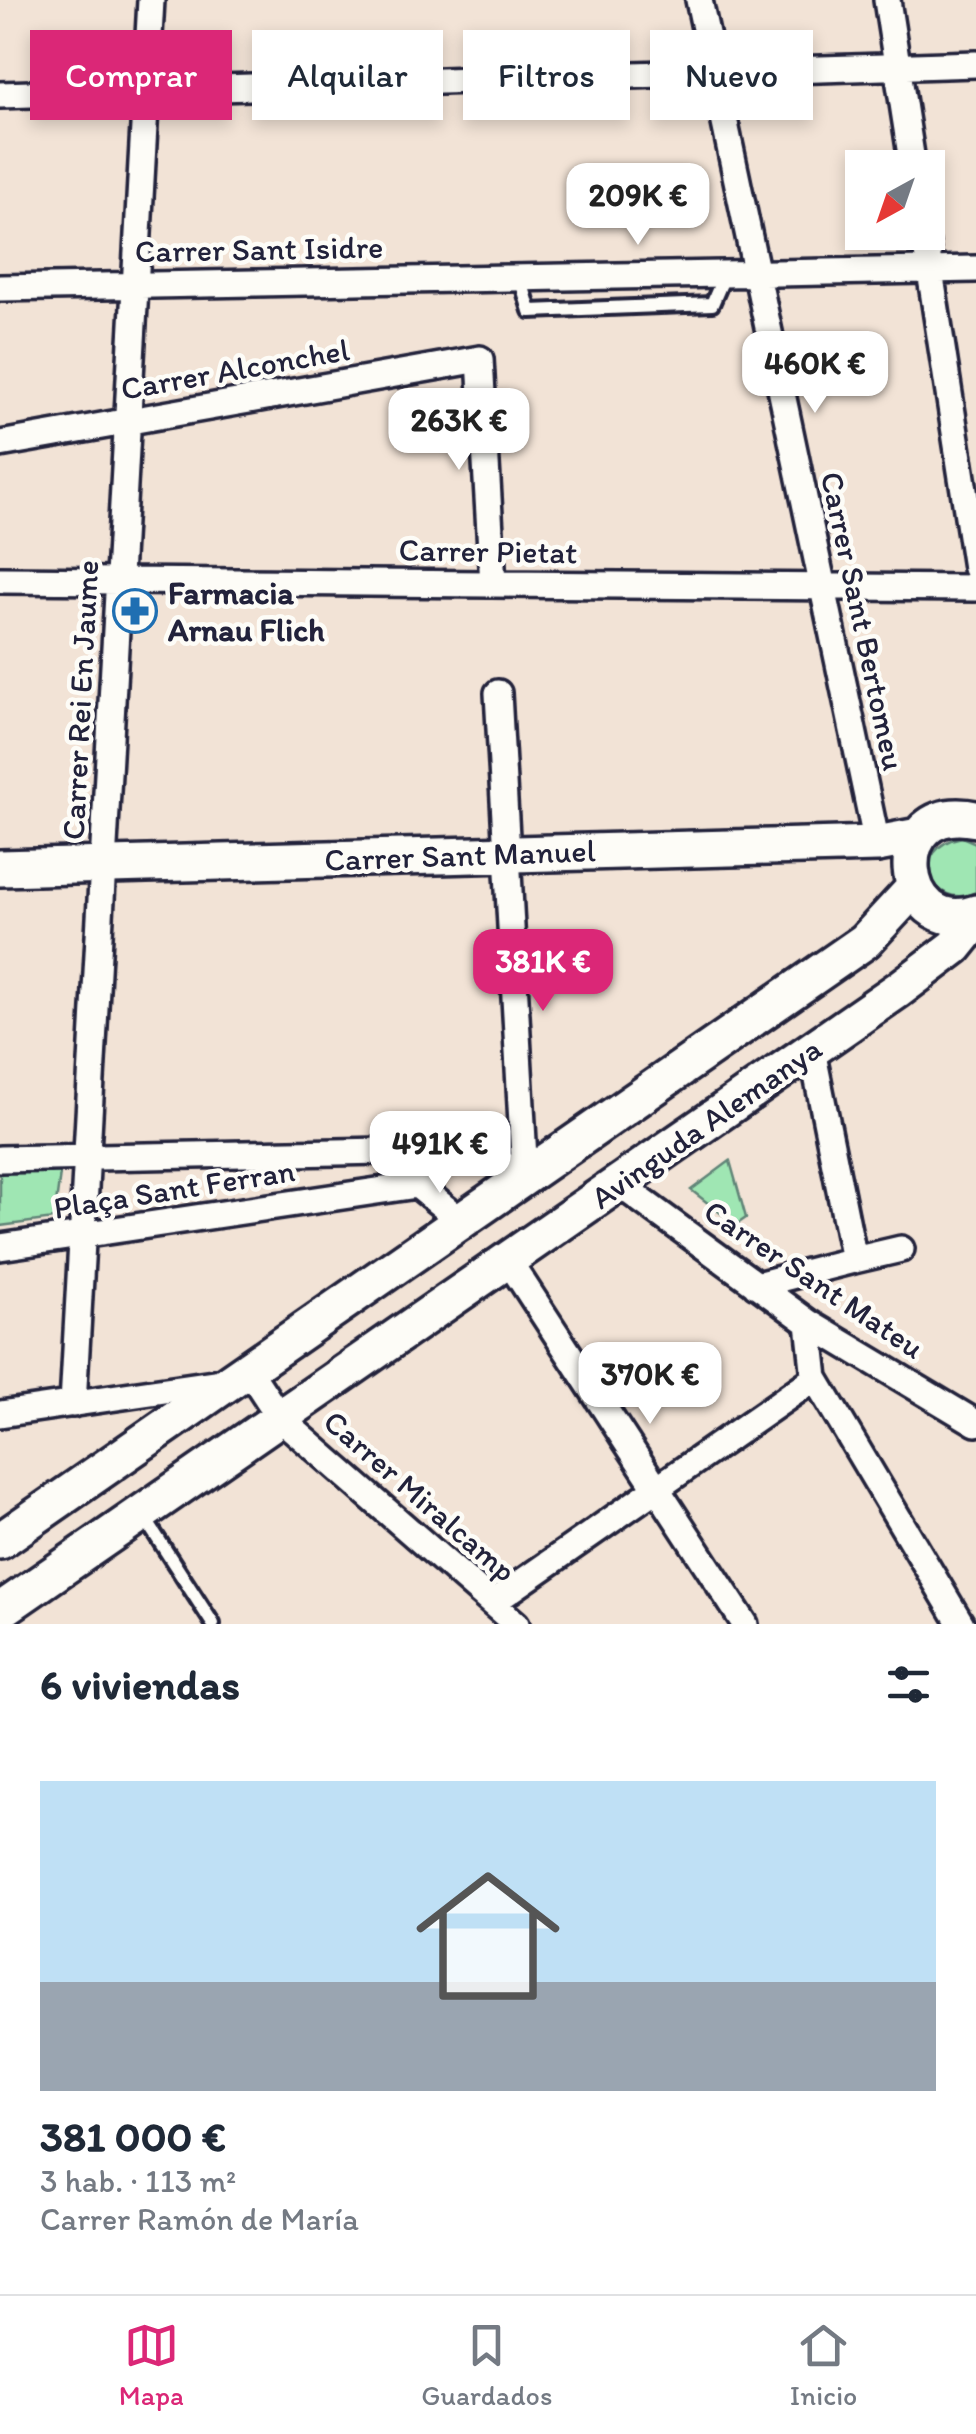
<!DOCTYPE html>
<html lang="es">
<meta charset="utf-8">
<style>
body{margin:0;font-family:Itim,sans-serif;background:#f6f6f7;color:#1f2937;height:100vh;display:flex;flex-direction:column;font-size:38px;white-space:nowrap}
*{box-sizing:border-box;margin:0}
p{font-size:32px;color:#747a83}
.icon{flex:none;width:55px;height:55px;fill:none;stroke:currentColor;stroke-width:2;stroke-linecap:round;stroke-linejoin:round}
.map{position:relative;height:1624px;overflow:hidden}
.drawer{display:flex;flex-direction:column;background:#fff;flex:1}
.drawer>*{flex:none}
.banner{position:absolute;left:30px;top:30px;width:918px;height:90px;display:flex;gap:20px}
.needle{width:65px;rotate:220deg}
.buttons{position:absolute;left:845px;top:150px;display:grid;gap:20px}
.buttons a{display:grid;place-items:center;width:100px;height:100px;border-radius:0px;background:#fff;box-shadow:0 5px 15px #0003;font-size:50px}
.price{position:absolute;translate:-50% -85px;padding:0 22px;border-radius:20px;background:#fff;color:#222;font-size:32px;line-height:65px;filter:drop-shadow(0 2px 5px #0008)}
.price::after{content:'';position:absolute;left:50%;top:60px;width:30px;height:22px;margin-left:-15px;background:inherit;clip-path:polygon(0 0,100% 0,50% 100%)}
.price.active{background:#db2777;color:#fff}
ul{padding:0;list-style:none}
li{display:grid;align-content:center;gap:20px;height:530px;padding:0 40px}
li+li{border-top:2px solid #e0e1e3}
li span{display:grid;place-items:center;height:310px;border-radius:0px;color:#555}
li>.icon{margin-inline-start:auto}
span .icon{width:180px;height:180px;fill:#fffc;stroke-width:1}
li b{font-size:42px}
h2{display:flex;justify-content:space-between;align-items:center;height:120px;padding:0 40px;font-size:42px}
.chip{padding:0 35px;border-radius:0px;background:#fff;box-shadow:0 5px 15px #0003;font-size:35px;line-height:90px}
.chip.active{background:#db2777;color:#fff}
.dock{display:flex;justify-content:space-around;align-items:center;height:140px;border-top:2px solid #e0e1e3;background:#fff;font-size:28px;color:#747a83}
.dock a{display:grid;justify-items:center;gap:5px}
.dock .active{color:#db2777}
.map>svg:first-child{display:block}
.green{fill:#9fe6b3;stroke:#608477;stroke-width:2.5}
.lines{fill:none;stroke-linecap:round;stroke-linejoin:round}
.lane-casing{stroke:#22223b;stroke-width:20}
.street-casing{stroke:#22223b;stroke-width:32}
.secondary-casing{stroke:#22223b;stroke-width:42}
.lane{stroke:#fdfcf7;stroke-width:12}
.street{stroke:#fdfcf7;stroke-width:25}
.secondary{stroke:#fdfcf7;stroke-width:35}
.labels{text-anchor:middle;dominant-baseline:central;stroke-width:9;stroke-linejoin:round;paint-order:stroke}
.street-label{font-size:32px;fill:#22223b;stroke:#fdfcf7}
.poi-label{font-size:32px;font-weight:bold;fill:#22223b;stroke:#fdfcf7;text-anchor:start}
</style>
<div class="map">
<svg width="976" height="1624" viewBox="0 0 976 1624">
<rect width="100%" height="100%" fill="#f2e3d6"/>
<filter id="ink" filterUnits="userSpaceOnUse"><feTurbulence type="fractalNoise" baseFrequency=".01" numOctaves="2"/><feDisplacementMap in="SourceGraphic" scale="20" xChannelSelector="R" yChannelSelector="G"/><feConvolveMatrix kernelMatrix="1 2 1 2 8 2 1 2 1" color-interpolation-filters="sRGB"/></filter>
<g filter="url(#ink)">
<path class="green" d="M962 837 976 843V892C932 913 905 848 962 837Z
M730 1161 746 1218 736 1225 691 1190Z
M61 1166 54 1219 0 1226V1167Z"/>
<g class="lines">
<g class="lane-casing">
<path id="lane" d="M520 277 530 311 712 304 725 274
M144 1517 213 1624"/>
</g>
<g class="street-casing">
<path id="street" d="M699 0 877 844
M887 0 913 168
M0 95 976 64
M924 232 976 568
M0 288 976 269
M0 444 480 359 493 584
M0 580 976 588
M498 693 525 1177
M0 1159 476 1149 525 1177
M619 1184 809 1323 976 1423
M0 1247 417 1185 461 1221
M508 1260 745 1624
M854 1260 901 1249
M756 1285 854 1260 812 1050
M809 1323 815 1378 961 1624
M248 1369 280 1418 516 1624
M73 1404 151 0
M0 1414 227 1381
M492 1603 815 1378"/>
</g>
<g class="secondary-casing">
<path id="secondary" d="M976 819C882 799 897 940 976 913
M0 868 877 844 919 836
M0 1541 865 941 914 888
M0 1611 898 990 955 947 976 921"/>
</g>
<use href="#lane" class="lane"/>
<use href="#street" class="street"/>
<use href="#secondary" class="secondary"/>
</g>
</g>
<defs>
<g id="pharmacy-ring" transform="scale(2.25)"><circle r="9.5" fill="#fdfcf7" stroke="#1f6fb2" stroke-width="1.5"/><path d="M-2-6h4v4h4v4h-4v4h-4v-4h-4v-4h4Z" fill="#1f6fb2"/></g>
</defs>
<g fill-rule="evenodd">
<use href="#pharmacy-ring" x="135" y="611"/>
</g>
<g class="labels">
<g class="street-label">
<text transform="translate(259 249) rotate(-1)">Carrer Sant Isidre</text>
<text transform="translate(235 369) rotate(-10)">Carrer Alconchel</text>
<text transform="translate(488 551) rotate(1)">Carrer Pietat</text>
<text transform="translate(863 621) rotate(78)">Carrer Sant Bertomeu</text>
<text transform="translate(80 700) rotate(-87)">Carrer Rei En Jaume</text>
<text transform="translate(460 855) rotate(-2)">Carrer Sant Manuel</text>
<text transform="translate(706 1123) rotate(-35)">Avinguda Alemanya</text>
<text transform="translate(174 1189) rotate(-9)">Plaça Sant Ferran</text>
<text transform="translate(814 1279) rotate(34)">Carrer Sant Mateu</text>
<text transform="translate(420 1496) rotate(41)">Carrer Miralcamp</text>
</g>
<g class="poi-label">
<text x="168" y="593">Farmacia<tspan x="168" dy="37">Arnau Flich</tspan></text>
</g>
</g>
</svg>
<div class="buttons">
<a><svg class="needle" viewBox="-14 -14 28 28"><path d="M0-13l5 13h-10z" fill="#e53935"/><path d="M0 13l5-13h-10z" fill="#747a83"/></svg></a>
</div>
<b class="price" style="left:638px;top:248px">209K €</b>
<b class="price" style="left:815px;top:416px">460K €</b>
<b class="price" style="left:459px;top:473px">263K €</b>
<b class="price active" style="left:543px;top:1014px">381K €</b>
<b class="price" style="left:440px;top:1196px">491K €</b>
<b class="price" style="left:650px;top:1427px">370K €</b>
<div class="banner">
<a class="chip active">Comprar</a>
<a class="chip">Alquilar</a>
<a class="chip">Filtros</a>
<a class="chip">Nuevo</a>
</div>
</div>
<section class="drawer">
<h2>6 viviendas<svg class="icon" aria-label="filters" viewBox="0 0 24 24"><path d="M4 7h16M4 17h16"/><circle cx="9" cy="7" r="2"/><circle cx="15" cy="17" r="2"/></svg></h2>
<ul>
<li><span style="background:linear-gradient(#bfe0f5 65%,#9aa5b1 0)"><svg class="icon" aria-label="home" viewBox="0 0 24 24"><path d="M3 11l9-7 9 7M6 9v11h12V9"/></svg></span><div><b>381 000 €</b><p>3 hab. · 113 m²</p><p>Carrer Ramón de María</p></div></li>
</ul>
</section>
<nav class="dock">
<a class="active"><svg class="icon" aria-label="map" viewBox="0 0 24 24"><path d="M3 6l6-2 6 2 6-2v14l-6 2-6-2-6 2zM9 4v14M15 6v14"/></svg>Mapa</a>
<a><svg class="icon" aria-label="saved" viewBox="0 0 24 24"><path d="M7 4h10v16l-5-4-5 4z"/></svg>Guardados</a>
<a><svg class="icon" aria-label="home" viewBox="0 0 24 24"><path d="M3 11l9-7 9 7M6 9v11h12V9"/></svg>Inicio</a>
</nav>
